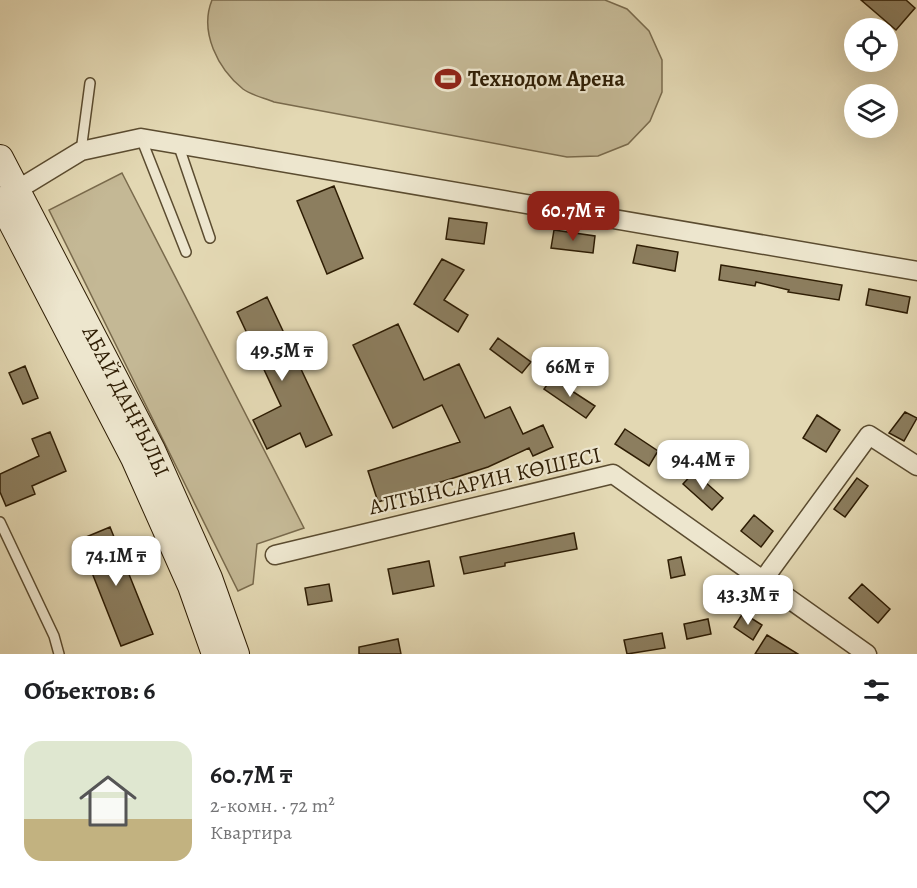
<!DOCTYPE html>
<html lang="ru">
<meta charset="utf-8">
<style>
body{margin:0;font-family:Alegreya,serif;background:#f6f6f6;color:#202124;height:100vh;display:flex;flex-direction:column;font-size:22px;white-space:nowrap}
*{box-sizing:border-box;margin:0}
p{font-size:20px;color:#757577}
.icon{flex:none;width:33px;height:33px;fill:none;stroke:currentColor;stroke-width:2;stroke-linecap:round;stroke-linejoin:round}
.map{position:relative;height:654px;overflow:hidden}
.drawer{display:flex;flex-direction:column;background:#fff;flex:1}
.drawer>*{flex:none}
.controls{position:absolute;left:844px;top:18px;display:grid;gap:12px}
.controls a{display:grid;place-items:center;width:54px;height:54px;border-radius:50%;background:#fff;box-shadow:0 6px 24px #0002;font-size:30px}
.price{position:absolute;translate:-50% -51px;padding:0 14px;border-radius:12px;background:#fff;color:#222;font-size:20px;line-height:39px;filter:drop-shadow(0 2px 3px #0008)}
.price::after{content:'';position:absolute;left:50%;top:36px;width:18px;height:14px;margin-left:-9px;background:inherit;clip-path:polygon(0 0,100% 0,50% 100%)}
.price.on{background:#8f2418;color:#fff}
ul{padding:0;list-style:none}
li{display:flex;align-items:center;gap:18px;height:150px;padding:0 24px}
li+li{border-top:2px solid #e0e0e0}
li span{display:grid;place-items:center;flex:none;width:168px;height:120px;border-radius:18px;color:#555}
li>.icon{margin-inline-start:auto}
span .icon{width:72px;height:72px;fill:#fffc;stroke-width:1}
li b{font-size:26px}
h2{display:flex;justify-content:space-between;align-items:center;height:72px;padding:0 24px;font-size:26px}
.map>svg:first-child{display:block}
.green{fill:#c4b895;stroke:#796a4c;stroke-width:1.5}
.building{fill:#8c7e5f;stroke:#2e1d04;stroke-width:1.5}
.lines{fill:none;stroke-linecap:round;stroke-linejoin:round}
.service-casing{stroke:#5b4c30;stroke-width:12}
.minor-casing{stroke:#5b4c30;stroke-width:21}
.secondary-casing{stroke:#2e1d04;stroke-width:28}
.service{stroke:#ede6ce;stroke-width:9}
.minor{stroke:#ede6ce;stroke-width:18}
.secondary{stroke:#ede6ce;stroke-width:26}
.labels{text-anchor:middle;dominant-baseline:central;stroke-width:4.5;stroke-linejoin:round;paint-order:stroke}
.poi-label{font-size:22px;font-weight:bold;fill:#2e1d04;stroke:#ede6ce;text-anchor:start}
.street-label{font-size:22px;fill:#2e1d04;stroke:#ede6ce}
</style>
<div class="map">
<svg width="917" height="654" viewBox="0 0 917 654">
<rect width="100%" height="100%" fill="#e3d8b3"/>
<filter id="stains"><feTurbulence type="fractalNoise" baseFrequency=".00333" numOctaves="4"/><feColorMatrix values="0 0 0 0 .2 0 0 0 0 .09 0 0 0 0 .02 0 0 0 .5 -.17"/></filter>
<radialGradient id="worn" r=".72"><stop offset=".6" stop-color="#630" stop-opacity="0"/><stop offset="1" stop-color="#630" stop-opacity=".3"/></radialGradient>
<path class="green" d="M212 0H605L627 9 649 31 662 60V92L650 121 628 144 598 156 567 157 274 102C264 98 251 95 243 89 218 69 199 32 212 0Z
M122 173 304 528 257 544 253 584 238 591 49 210Z"/>
<path class="building" d="M861 0H906L915 8 896 30Z
M334 186 363 258 327 274 297 201Z
M449 218 487 223 484 244 446 239Z
M554 230 595 236 593 253 551 248Z
M637 245 678 252 675 271 633 263Z
M442 259 464 270 444 300 468 315 458 332 414 304Z
M721 265 842 285 839 300 788 292 789 290 756 282 755 286 719 280Z
M869 289 910 297 907 313 866 305Z
M267 297 332 435 306 447 300 433 267 449 253 420 281 406 237 312Z
M398 324 424 380 459 364 485 418 510 407 523 434 543 425 553 447 533 456 529 448 488 467 378 502 368 471 460 442 442 405 393 428 353 345Z
M498 338 531 362 522 373 490 349Z
M25 366 38 398 23 404 9 373Z
M552 378 595 406 586 418 544 389Z
M905 412 917 418 904 441 889 433Z
M817 415 840 430 826 452 803 438Z
M625 429 658 451 649 466 615 444Z
M50 432 66 471 32 486 35 494 6 506 0 492V474L39 456 32 439Z
M694 472 723 498 712 510 683 484Z
M857 478 868 486 845 517 834 509Z
M754 515 773 531 761 547 741 531Z
M110 527 153 634 121 646 79 540Z
M574 533 577 549 505 563V566L464 574 460 557Z
M681 557 685 575 671 578 668 560Z
M429 561 434 586 393 594 388 569Z
M329 584 332 601 308 605 305 588Z
M862 584 890 609 878 623 849 598Z
M743 613 762 625 753 640 734 627Z
M708 619 711 634 687 639 684 624Z
M662 633 665 648 627 654 624 640Z
M767 635 798 654H755Z
M398 639 401 654H359V647Z"/>
<g class="lines">
<g class="service-casing">
<path id="service" d="M141 138 186 252
M178 144 210 238
M81 151 90 83
M0 522 54 636 59 654"/>
</g>
<g class="minor-casing">
<path id="minor" d="M11 200 17 190 81 151 141 138 917 271
M275 555 613 474 867 654
M763 580 869 435 917 466"/>
</g>
<g class="secondary-casing">
<g id="secondary">
<path id="s1" d="M0 158 152 450 209 578 236 654"/>
<path d="M0 200 134 458 191 586 215 654"/>
</g>
</g>
<use href="#service" class="service"/>
<use href="#minor" class="minor"/>
<use href="#secondary" class="secondary"/>
</g>
<defs>
<g id="stadium-bare" transform="scale(2.07)"><path d="M0-5a6.5 5 0 1 0 0 10a6.5 5 0 1 0 0-10ZM-3.5-1.8h7v3.6h-7Z" fill="#8f2418" stroke="#ede6ce" stroke-width="2.5" paint-order="stroke"/></g>
</defs>
<g fill-rule="evenodd">
<use href="#stadium-bare" x="448" y="79"/>
</g>
<g class="labels">
<g class="poi-label">
<text x="468" y="79">Технодом Арена</text>
</g>
<g class="street-label">
<text stroke="none"><textPath href="#s1" startOffset="274">АБАЙ ДАҢҒЫЛЫ</textPath></text>
<text transform="translate(485 481) rotate(-13)">АЛТЫНСАРИН КӨШЕСІ</text>
</g>
</g>
<rect width="100%" height="100%" filter="url(#stains)"/>
<rect width="100%" height="100%" fill="url(#worn)"/>
</svg>
<div class="controls">
<a><svg class="icon" aria-label="locate" viewBox="0 0 24 24"><circle cx="12" cy="12" r="6"/><path d="M12 2v4M12 18v4M2 12h4M18 12h4"/></svg></a>
<a><svg class="icon" aria-label="layers" viewBox="0 0 24 24"><path d="M12 4l9 5-9 5-9-5zM3 14l9 5 9-5"/></svg></a>
</div>
<b class="price on" style="left:573px;top:242px">60.7M ₸</b>
<b class="price" style="left:282px;top:382px">49.5M ₸</b>
<b class="price" style="left:570px;top:398px">66M ₸</b>
<b class="price" style="left:703px;top:491px">94.4M ₸</b>
<b class="price" style="left:116px;top:587px">74.1M ₸</b>
<b class="price" style="left:748px;top:626px">43.3M ₸</b>
</div>
<section class="drawer">
<h2>Объектов: 6<svg class="icon" aria-label="filters" viewBox="0 0 24 24"><path d="M4 7h16M4 17h16"/><circle cx="9" cy="7" r="2"/><circle cx="15" cy="17" r="2"/></svg></h2>
<ul>
<li><span style="background:linear-gradient(#dfe7d0 65%,#c2b280 0)"><svg class="icon" aria-label="home" viewBox="0 0 24 24"><path d="M3 11l9-7 9 7M6 9v11h12V9"/></svg></span><div><b>60.7M ₸</b><p>2-комн. · 72 m²</p><p>Квартира</p></div><svg class="icon" aria-label="heart" viewBox="0 0 24 24"><path d="M12 20l-8-8c-3-5 5-10 8-4 3-6 11-1 8 4z"/></svg></li>
</ul>
</section>
